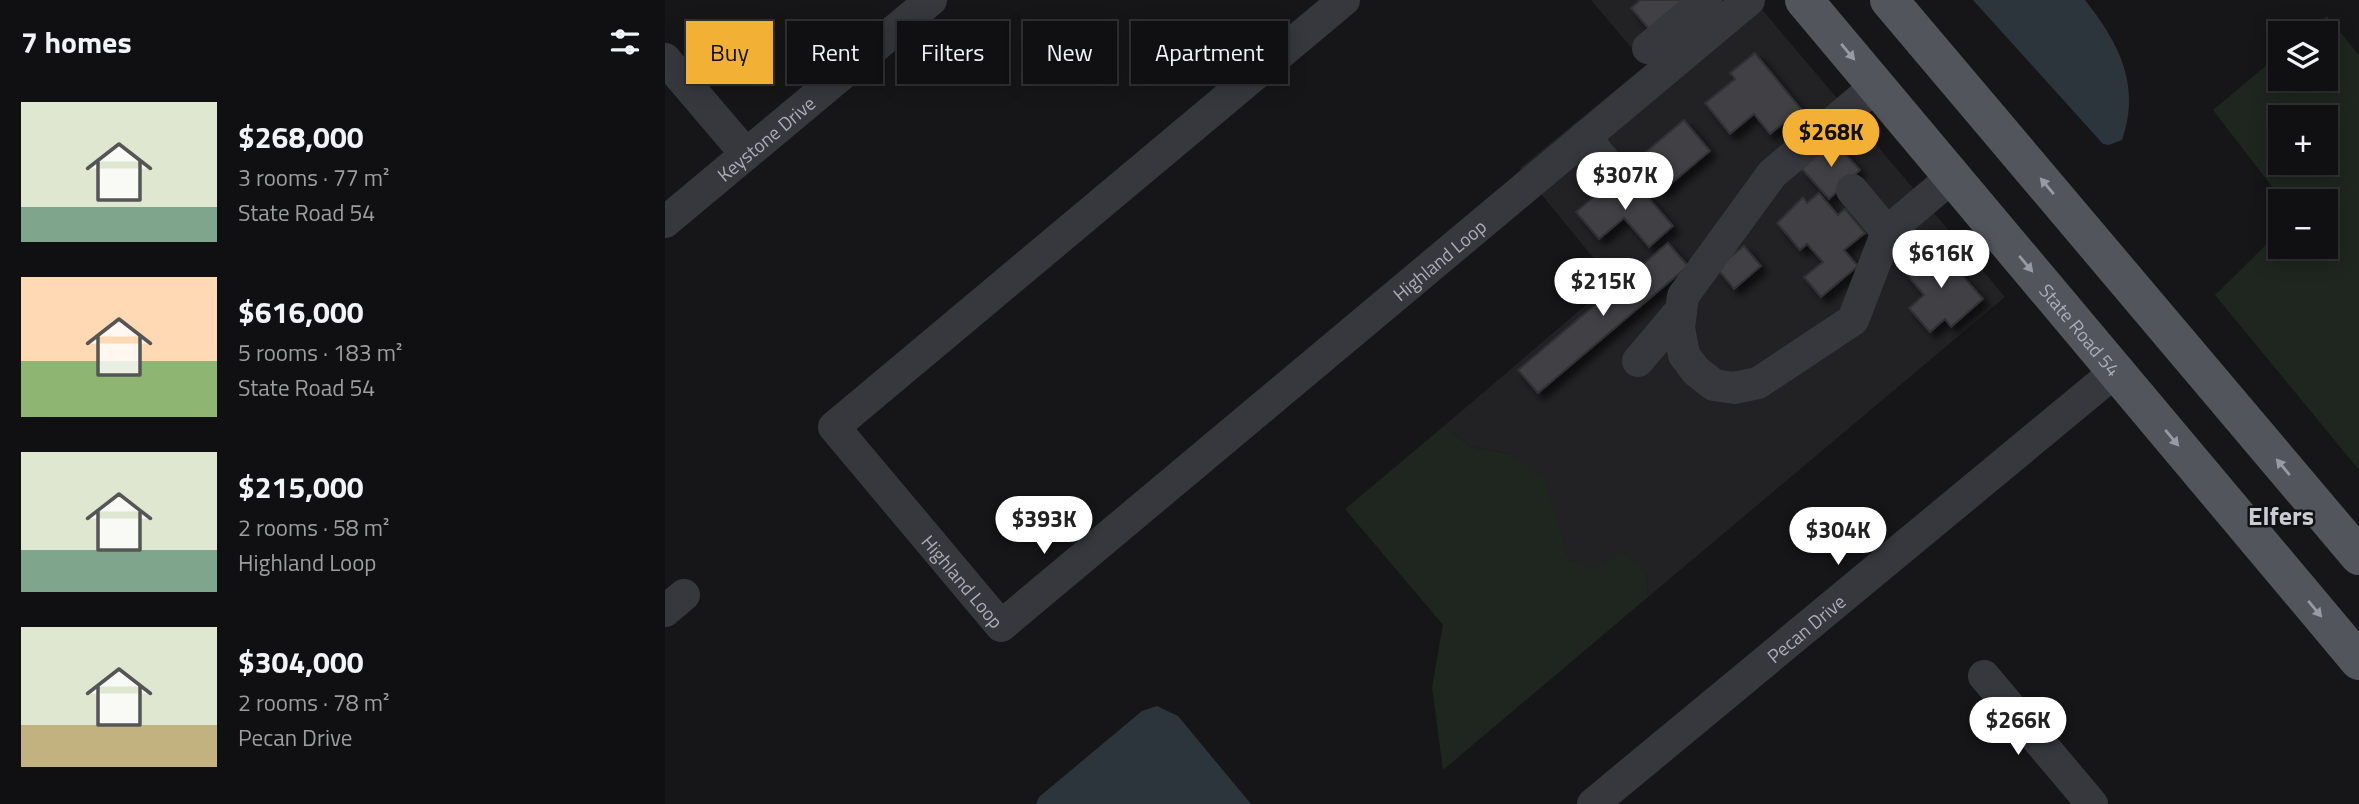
<!DOCTYPE html>
<meta charset="utf-8">
<style>
body{margin:0;font-family:"Titillium Web",sans-serif;background:#1e1e20;color:#f1f3f6;height:100vh;display:flex;flex-direction:column;font-size:26px;white-space:nowrap}
*{box-sizing:border-box;margin:0}
p{font-size:23px;color:#9c9d9f}
.icon{flex:none;width:38px;height:38px;fill:none;stroke:currentColor;stroke-width:2;stroke-linecap:round;stroke-linejoin:round}
.map{position:relative;flex:1;overflow:hidden}
.side{display:flex;flex-direction:column;background:#101012;width:665px}
.side>*{flex:none}
.top-card{position:absolute;left:21px;top:21px;width:665px;height:63px;display:flex;gap:14px}
.buttons{position:absolute;left:1603px;top:21px;display:grid;gap:14px}
.buttons a{display:grid;place-items:center;width:70px;height:70px;border-radius:0px;background:#101012;box-shadow:0 4px 18px #0003,0 0 0 2px #303032;font-size:35px}
.price{position:absolute;translate:-50% -60px;padding:0 16px;border-radius:24px;background:#fff;color:#222;font-size:23px;line-height:46px;filter:drop-shadow(0 2px 4px #0008)}
.price::after{content:'';position:absolute;left:50%;top:42px;width:21px;height:16px;margin-left:-10px;background:inherit;clip-path:polygon(0 0,100% 0,50% 100%)}
.price.active{background:#f2b134;color:#111}
ul{padding:0;list-style:none}
li{display:flex;align-items:center;gap:21px;height:175px;padding:0 21px}
li span{display:grid;place-items:center;flex:none;width:196px;height:140px;border-radius:0px;color:#555}
li>.icon{margin-inline-start:auto}
span .icon{width:84px;height:84px;fill:#fffc;stroke-width:1}
li b{font-size:30px}
h2{display:flex;justify-content:space-between;align-items:center;height:84px;padding:0 21px;font-size:30px}
.tag{padding:0 24px;border-radius:0px;background:#101012;box-shadow:0 4px 18px #0003,0 0 0 2px #303032;font-size:24px;line-height:63px}
.tag.active{background:#f2b134;color:#111}
main{display:flex;flex:1;min-height:0}
.map>svg:first-child{display:block}
.built{fill:#222225}
.green{fill:#1e261f;fill-rule:evenodd}
.water{fill:#2c353c}
.building{fill:#404145;stroke:#303034;stroke-width:2;filter:url(#shadow)}
.lines{fill:none;stroke-linecap:round;stroke-linejoin:round}
.minor{stroke:#37383d;stroke-width:32}
.major{stroke:#53555c;stroke-width:38}
.oneway{fill:#979ba6}
.labels{text-anchor:middle;dominant-baseline:central;stroke-width:5;stroke-linejoin:round;paint-order:stroke}
.street-label{font-size:19px;fill:#a8adb8;stroke:#111113}
.district-label{font-size:26px;font-weight:bold;fill:#c9ccd4;stroke:#111113}
</style>
<main>
<section class="side">
<h2>7 homes<svg class="icon" aria-label="filters" viewBox="0 0 24 24"><path d="M4 7h16M4 17h16"/><circle cx="9" cy="7" r="2"/><circle cx="15" cy="17" r="2"/></svg></h2>
<ul>
<li><span style="background:linear-gradient(#dfe7d0 75%,#7fa58c 0)"><svg class="icon" aria-label="home" viewBox="0 0 24 24"><path d="M3 11l9-7 9 7M6 9v11h12V9"/></svg></span><div><b>$268,000</b><p>3 rooms · 77 m²</p><p>State Road 54</p></div></li>
<li><span style="background:linear-gradient(#ffd9b3 60%,#8fb573 0)"><svg class="icon" aria-label="home" viewBox="0 0 24 24"><path d="M3 11l9-7 9 7M6 9v11h12V9"/></svg></span><div><b>$616,000</b><p>5 rooms · 183 m²</p><p>State Road 54</p></div></li>
<li><span style="background:linear-gradient(#dfe7d0 70%,#7fa58c 0)"><svg class="icon" aria-label="home" viewBox="0 0 24 24"><path d="M3 11l9-7 9 7M6 9v11h12V9"/></svg></span><div><b>$215,000</b><p>2 rooms · 58 m²</p><p>Highland Loop</p></div></li>
<li><span style="background:linear-gradient(#dfe7d0 70%,#c2b280 0)"><svg class="icon" aria-label="home" viewBox="0 0 24 24"><path d="M3 11l9-7 9 7M6 9v11h12V9"/></svg></span><div><b>$304,000</b><p>2 rooms · 78 m²</p><p>Pecan Drive</p></div></li>
</ul>
</section>
<div class="map">
<svg width="1694" height="804" viewBox="0 0 1694 804">
<defs>
<filter id="shadow"><feDropShadow dx="6" dy="6" stdDeviation="3.5" flood-color="#0009"/></filter>
</defs>
<rect width="100%" height="100%" fill="#161618"/>
<path class="built" d="M926 0H1089L1340 297 983 597 981 573 926 570 904 560 896 534 846 454 806 447 779 426 948 282 855 168 981 65Z"/>
<path class="green" d="M1662 16 1694 55V470L1550 295 1615 231V247H1661V201H1618L1548 110 1615 54V79H1661V33H1641ZM1615 117H1661V163H1615Z
M779 426 806 447 846 454 880 479 904 560 926 569 957 552 981 573 983 597 778 770 767 687 778 625 680 509Z"/>
<path class="water" d="M1308 0H1420C1454 43 1476 85 1457 140L1444 145 1438 144Z
M492 706 513 716 586 804H371L374 797 477 711Z"/>
<path class="building" d="M975 0H1019L984 29 966 8Z
M1090 53 1136 109 1105 134 1089 114 1065 134 1040 103 1070 79 1065 73Z
M1019 120 1045 151 996 192 970 161Z
M1168 140 1195 170 1164 199 1137 169Z
M963 174 1008 226 984 247 959 218 934 239 911 212 945 183 948 187Z
M1154 193 1173 215 1180 209 1200 233 1179 250 1193 266 1156 297 1139 277 1158 262 1142 244 1135 250 1112 223 1138 197 1142 203Z
M1003 243 1023 266 873 393 853 370Z
M1270 244 1318 299 1286 327 1280 319 1265 332 1244 308 1259 295 1239 271Z
M1079 246 1096 266 1069 289 1052 268Z"/>
<g class="lines">
<g class="minor">
<path id="s1" d="M679 0 169 427 336 626 1084 0"/>
<path d="M983 48 1041 0"/>
<path d="M0 59 81 154"/>
<path d="M1211 86 1107 174 1018 296 1014 328 1019 355 1031 371 1049 385 1069 388 1093 383 1188 320 1222 232 1287 177"/>
<path d="M920 137 946 169"/>
<path d="M1187 190 1222 232"/>
<path id="s2" d="M0 222 266 0"/>
<path d="M973 361 1016 310"/>
<path d="M0 611 19 595"/>
<path d="M1319 676 1427 804"/>
<path id="s3" d="M928 804 1451 371"/>
</g>
<g class="major">
<path id="s4" d="M1139 0 1694 661"/>
<path d="M1224 0 1694 556"/>
</g>
</g>
<defs><path id="oneway-solid" d="M-6-.8H1V-3.2L6.5 0L1 3.2V.8H-6Z" transform="scale(1.75)"/></defs>
<g class="oneway">
<use href="#oneway-solid" transform="translate(1183 52) rotate(50)"/>
<use href="#oneway-solid" transform="translate(1382 186) rotate(-130)"/>
<use href="#oneway-solid" transform="translate(1361 264) rotate(50)"/>
<use href="#oneway-solid" transform="translate(1507 438) rotate(50)"/>
<use href="#oneway-solid" transform="translate(1618 467) rotate(-130)"/>
<use href="#oneway-solid" transform="translate(1650 609) rotate(50)"/>
</g>
<g class="labels">
<g class="street-label">
<text stroke="none"><textPath href="#s2" startOffset="131">Keystone Drive</textPath></text>
<text stroke="none"><textPath href="#s1" startOffset="1496">Highland Loop</textPath></text>
<text stroke="none"><textPath href="#s4" startOffset="430">State Road 54</textPath></text>
<text stroke="none"><textPath href="#s1" startOffset="866">Highland Loop</textPath></text>
<text stroke="none"><textPath href="#s3" startOffset="276">Pecan Drive</textPath></text>
</g>
<g class="district-label">
<text x="1616" y="515">Elfers</text>
</g>
</g>
</svg>
<div class="buttons">
<a><svg class="icon" aria-label="layers" viewBox="0 0 24 24"><path d="M12 4l9 5-9 5-9-5zM3 14l9 5 9-5"/></svg></a>
<a>+</a>
<a>−</a>
</div>
<b class="price active" style="left:1166px;top:169px">$268K</b>
<b class="price" style="left:960px;top:212px">$307K</b>
<b class="price" style="left:1276px;top:290px">$616K</b>
<b class="price" style="left:938px;top:318px">$215K</b>
<b class="price" style="left:379px;top:556px">$393K</b>
<b class="price" style="left:1173px;top:567px">$304K</b>
<b class="price" style="left:1353px;top:757px">$266K</b>
<div class="top-card">
<a class="tag active">Buy</a>
<a class="tag">Rent</a>
<a class="tag">Filters</a>
<a class="tag">New</a>
<a class="tag">Apartment</a>
</div>
</div>
</main>
